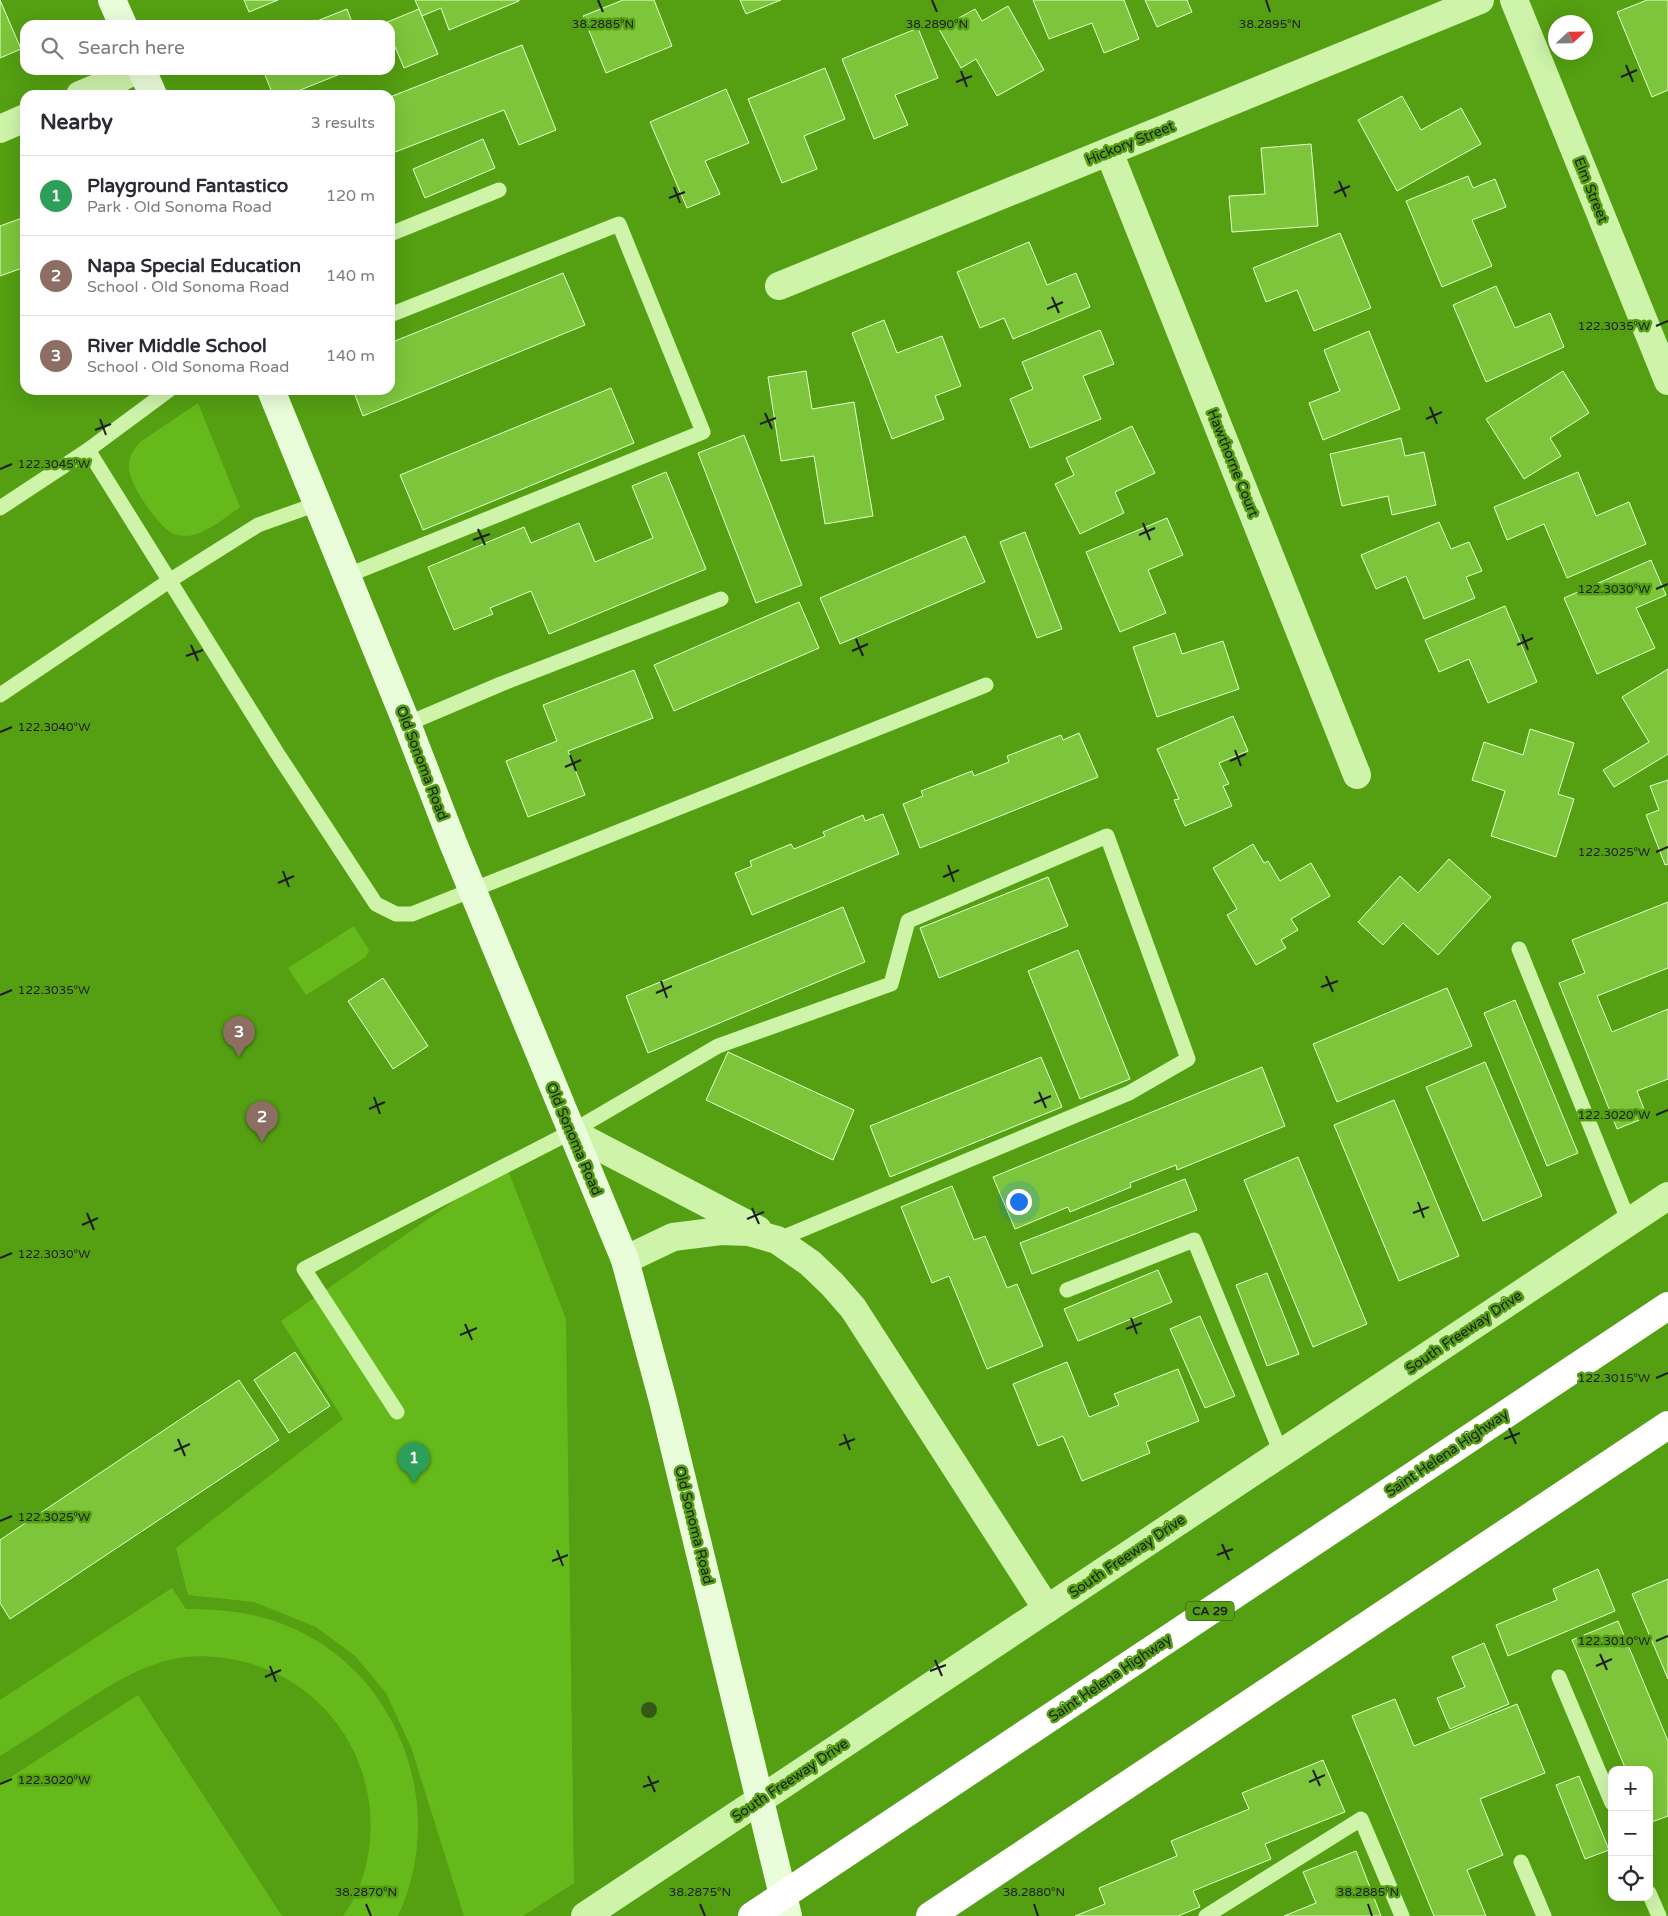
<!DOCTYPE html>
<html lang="en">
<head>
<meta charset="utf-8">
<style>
  :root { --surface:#fff; --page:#f7f7f7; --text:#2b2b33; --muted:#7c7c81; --line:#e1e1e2; --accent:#76498f }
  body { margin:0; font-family:"Varela Round",sans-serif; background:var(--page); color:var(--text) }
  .controls { position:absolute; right:15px; bottom:15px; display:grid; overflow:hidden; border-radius:10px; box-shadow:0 5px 20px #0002 }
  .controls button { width:45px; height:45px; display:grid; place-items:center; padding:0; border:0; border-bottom:1px solid var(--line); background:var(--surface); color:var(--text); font:25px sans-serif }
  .compass { position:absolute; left:1548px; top:15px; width:45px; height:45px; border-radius:50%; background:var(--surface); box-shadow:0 5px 20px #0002; rotate:68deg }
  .you { position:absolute; left:1018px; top:1201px; width:18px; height:18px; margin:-12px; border:4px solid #fff; border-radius:50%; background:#1a73e8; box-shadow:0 0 0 8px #1a73e833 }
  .badge { display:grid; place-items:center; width:32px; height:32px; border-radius:50%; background:var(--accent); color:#fff; font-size:16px; font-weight:700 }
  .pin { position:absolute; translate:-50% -41px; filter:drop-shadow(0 1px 2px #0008) }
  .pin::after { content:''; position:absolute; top:26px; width:18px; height:15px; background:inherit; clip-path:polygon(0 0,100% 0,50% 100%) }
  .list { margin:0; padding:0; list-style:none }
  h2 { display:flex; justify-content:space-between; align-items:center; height:65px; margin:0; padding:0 20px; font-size:21px }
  h2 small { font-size:16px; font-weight:400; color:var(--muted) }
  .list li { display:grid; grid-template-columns:32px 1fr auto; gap:15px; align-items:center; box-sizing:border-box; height:80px; padding:0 20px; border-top:1px solid var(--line) }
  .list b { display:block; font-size:19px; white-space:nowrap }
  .list p { margin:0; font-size:16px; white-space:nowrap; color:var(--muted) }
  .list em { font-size:16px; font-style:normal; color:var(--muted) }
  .icon { flex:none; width:28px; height:28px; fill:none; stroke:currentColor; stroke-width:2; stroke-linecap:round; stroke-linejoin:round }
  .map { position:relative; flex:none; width:1668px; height:1916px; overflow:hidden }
  .search { position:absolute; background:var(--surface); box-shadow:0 5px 20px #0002; left:20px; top:20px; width:375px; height:55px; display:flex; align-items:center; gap:12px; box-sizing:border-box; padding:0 18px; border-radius:15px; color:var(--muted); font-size:19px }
  .panel { position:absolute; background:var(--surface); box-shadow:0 5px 20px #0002; left:20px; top:90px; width:375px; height:305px; border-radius:15px }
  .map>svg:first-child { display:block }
  .green { fill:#66b91a }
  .building { fill:#7dc63b; stroke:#e7fed2 }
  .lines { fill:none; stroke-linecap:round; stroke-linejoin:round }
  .service { stroke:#cef4aa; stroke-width:15 }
  .minor { stroke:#cef4aa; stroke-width:28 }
  .tertiary { stroke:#cef4aa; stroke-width:28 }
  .secondary { stroke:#eafdda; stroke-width:28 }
  .motorway { stroke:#fff; stroke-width:28 }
  .tree { fill:#355817 }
  .ticks { fill:none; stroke:#1d1d1d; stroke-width:2 }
  .labels { text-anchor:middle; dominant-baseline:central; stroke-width:5; stroke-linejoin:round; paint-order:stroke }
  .shield { fill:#549f12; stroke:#2e441a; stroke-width:1 }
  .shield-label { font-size:12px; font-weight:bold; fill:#1d1d1d }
  .street-label { font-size:14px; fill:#1d1d1d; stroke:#549f12 }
  .ticks-label { font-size:12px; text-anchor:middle; fill:#1d1d1d; stroke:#549f12; stroke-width:5; stroke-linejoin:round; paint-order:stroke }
</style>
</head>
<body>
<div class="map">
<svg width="1668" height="1916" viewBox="0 0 1668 1916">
  <rect width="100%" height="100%" fill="#549f12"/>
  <path class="green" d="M198,403L240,507C224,518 206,535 186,536C178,536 170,533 165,528C153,517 130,485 129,469C128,458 133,450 140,442Z
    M354,926L369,950L366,957L306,995L288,968Z
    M506,1165L566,1319L574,1883L523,1916H464L411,1747L386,1693L355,1656L316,1627L254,1602L188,1595L176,1548L343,1419L281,1321Z
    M172,1588L186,1609C218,1609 250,1612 280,1623C397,1666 450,1805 398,1916H343C357,1897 366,1873 369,1849C380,1765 331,1687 249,1663C229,1658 206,1655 185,1657C142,1663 109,1686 73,1709C49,1725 24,1741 0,1756V1700Z
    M138,1695L282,1916H0V1784Z"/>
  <path class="building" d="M0,0L21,49L0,58Z
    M244,0H278L249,12Z
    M415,0H519V1L449,30L441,8L422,16Z
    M623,0H654L672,46L606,73L583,16Z
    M740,0H781L746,14Z
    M1033,0H1124L1139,39L1104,53L1092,23L1049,39Z
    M1145,0H1187L1192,12L1157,27Z
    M1647,0H1668V90L1652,97L1617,12Z
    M1008,6L1044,70L997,96L976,59L961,68L939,29L975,9L982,21Z
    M347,9L353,25H307Z
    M419,9L438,54L404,68L390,35V25L385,23Z
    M918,28L938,78L895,95L908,125L874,139L842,59Z
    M522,45L556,130L519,145L504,110L390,154V97Z
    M825,68L845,119L804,136L817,169L782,183L748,99Z
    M263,70H350L288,95H273Z
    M726,89L749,143L705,161L720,194L687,208L650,122Z
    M1402,96L1421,130L1461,108L1481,144L1397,191L1358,120Z
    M483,139L495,168L425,198L413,169Z
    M1311,144L1318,226L1232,232L1229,196L1265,194L1261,148Z
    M1468,176L1473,188L1495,179L1506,207L1472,220L1492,266L1442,287L1406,201Z
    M25,217V267L0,276V226Z
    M1340,233L1371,308L1314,331L1297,290L1266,302L1253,268Z
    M1029,242L1047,285L1076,273L1090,307L1013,339L1004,318L980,328L957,272Z
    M563,273L585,325L363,416L353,390H390V343Z
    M1496,286L1515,328L1550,313L1564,347L1486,382L1453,305Z
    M884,320L897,353L942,336L961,386L935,396L944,419L892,439L852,333Z
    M1100,330L1114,364L1083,376L1101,419L1030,448L1010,399L1033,389L1022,362Z
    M1369,331L1400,409L1323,440L1309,403L1340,391L1324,350Z
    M806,371L812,409L854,402L873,516L825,524L814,456L781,461L768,377Z
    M1563,371L1589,413L1550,438L1561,456L1524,479L1486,419Z
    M611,388L634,443L423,530L400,475Z
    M1132,426L1155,473L1115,492L1124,513L1080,534L1055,484L1074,475L1066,458Z
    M744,435L802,585L756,603L698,453Z
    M1401,438L1405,456L1424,452L1436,505L1392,515L1388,496L1342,506L1330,454Z
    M666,472L706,569L549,634L531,591L490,608L493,614L454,630L428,567L524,527L531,543L579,523L595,562L653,538L632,486Z
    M1578,472L1596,516L1629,502L1646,544L1567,578L1544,524L1507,540L1494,507Z
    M1167,518L1183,555L1148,570L1166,613L1120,632L1086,552Z
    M1439,522L1451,549L1469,542L1482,571L1466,577L1475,598L1424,619L1406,576L1376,589L1361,555Z
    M1025,532L1062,629L1037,638L1000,542Z
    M965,536L985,582L840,644L820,598Z
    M1651,560L1666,595L1636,608L1655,648L1597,674L1564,598Z
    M799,602L819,648L674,711L654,665Z
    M1505,606L1537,682L1488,703L1469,659L1439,672L1425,640Z
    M1175,633L1182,654L1223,641L1239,689L1157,717L1133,647Z
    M1668,669V754L1614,787L1603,770L1649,742L1622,697Z
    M634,670L653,718L568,751L585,795L528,817L506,761L557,741L543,705Z
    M1233,716L1248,751L1219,763L1229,784L1223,786L1232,806L1185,826L1174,800L1179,799L1157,749Z
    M1530,729L1574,743L1558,794L1574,799L1556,857L1491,836L1505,791L1472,780L1484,742L1523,755Z
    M1079,733L1098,777L920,848L903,804L923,796L921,791L972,771L974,776L1009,762L1007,756L1061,735L1063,740Z
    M1668,780V864L1665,865L1646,815L1659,810L1650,786Z
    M883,814L899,854L752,915L735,873L752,866L750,861L791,844L794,849L825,836L823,832L863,815L865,821Z
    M1253,844L1264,863L1268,861L1280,881L1311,863L1330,896L1291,919L1298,930L1281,940L1286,948L1256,965L1227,915L1237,909L1213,868Z
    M1449,859L1491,897L1438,955L1403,923L1383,945L1358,922L1400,876L1418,893Z
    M1048,877L1068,926L939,978L920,928Z
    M1668,902V968L1597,996L1612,1032L1668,1009V1079L1637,1091L1647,1117L1617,1129L1559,983L1585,973L1572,940Z
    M843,907L865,962L648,1053L626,996Z
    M1078,950L1130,1079L1080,1099L1028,971Z
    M383,978L428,1046L393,1069L348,1001Z
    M1447,988L1472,1046L1337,1102L1313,1044Z
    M1515,1000L1578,1153L1547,1166L1484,1013Z
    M728,1052L854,1110L833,1160L706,1100Z
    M1041,1057L1062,1107L890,1177L870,1126Z
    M1485,1062L1542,1196L1483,1221L1426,1087Z
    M1262,1067L1285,1126L1177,1170L1176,1165L1130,1183L1131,1187L1070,1212L1068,1207L1015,1229L993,1177Z
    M1394,1100L1459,1256L1399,1281L1334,1125Z
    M1298,1157L1367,1324L1313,1347L1244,1180Z
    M1185,1179L1197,1210L1032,1274L1020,1243Z
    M952,1186L974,1240L985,1236L1007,1288L1017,1284L1043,1346L987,1369L949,1276L932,1283L901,1207Z
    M1158,1270L1172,1302L1078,1341L1064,1309Z
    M1267,1273L1299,1354L1267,1366L1236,1285Z
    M1200,1316L1235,1396L1205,1408L1170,1329Z
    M295,1352L330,1406L289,1433L254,1380Z
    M1067,1362L1089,1417L1119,1405L1114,1394L1178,1369L1199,1421L1146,1442L1150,1453L1082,1481L1063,1436L1038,1446L1013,1384Z
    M239,1380L279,1440L10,1619L0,1603V1540Z
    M1598,1569L1615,1611L1508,1656L1496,1625L1557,1600L1553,1589Z
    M1668,1579V1679L1632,1594Z
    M1618,1621L1668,1741V1816L1649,1823V1770H1626L1572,1640Z
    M1484,1643L1509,1704L1450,1729L1437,1698L1465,1687L1452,1657Z
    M1395,1699L1414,1746L1517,1704L1545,1773L1480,1799L1503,1855L1467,1870L1486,1916H1434L1352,1716Z
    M1323,1760L1345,1812L1265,1844L1271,1859L1193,1891L1200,1907L1178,1916H1075L1105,1904L1099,1888L1177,1856L1171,1841L1249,1809L1242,1793Z
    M1579,1776L1609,1850L1585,1859L1556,1785Z
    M1356,1851L1381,1916H1284L1316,1903L1303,1872Z"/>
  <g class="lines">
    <path class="service" d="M390,234L499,190
      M88,450L277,753L376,904L396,914H412L986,685
      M0,508L88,450L169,390
      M346,576L703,432L619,224L390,315
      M0,695L169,581L258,525L317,504
      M407,724L501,684L721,599
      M1519,949L1629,1222
      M1067,1290L1194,1240L1281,1453
      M397,1412L304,1269L571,1132L718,1046L891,984L908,921L1107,836L1188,1059L1129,1093L777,1240
      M1559,1677L1612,1803
      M1521,1862L1544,1916
      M1649,1893L1659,1916
      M1206,1916L1361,1819L1402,1916"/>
    <path class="minor" d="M1514,0L1668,381
      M80,95L116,80L135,70
      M0,129L25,118
      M1109,152L1357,775
      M779,286L1480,0
      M571,1132L758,1230
      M625,1260L673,1237L721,1231L749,1232L777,1240L810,1263L832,1284L853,1308L1047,1609"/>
    <path class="tertiary" d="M585,1916L1668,1196"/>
    <path class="secondary" d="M112,0L123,25
      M142,70L153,95
      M271,390L407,724L453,843L625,1260L663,1401L788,1916"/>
    <path class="motorway" d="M752,1916L1668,1306
      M930,1916L1668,1425"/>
  </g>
  <circle class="tree" cx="649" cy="1710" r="8"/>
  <path class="ticks" d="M598,0L603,12M932,0L937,12M1266,0L1270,12M1626,65L1633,82M961,71L967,87M1621,77L1637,70M956,82L972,76M1339,181L1346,197M674,187L680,203M1334,193L1350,186M669,198L685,192M1052,297L1059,313M1047,309L1063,302M1656,326L1668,321M1430,407L1437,424M765,413L772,429M100,419L106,435M1426,419L1442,412M760,424L776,418M95,430L111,424M0,469L12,464M1143,523L1150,540M478,529L485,545M1139,535L1155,528M473,540L490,534M1656,589L1668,584M1522,634L1528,650M856,639L863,656M191,645L198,661M1517,645L1533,638M852,651L868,644M186,656L203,650M0,732L12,727M1235,750L1241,766M570,755L576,771M1230,761L1246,754M565,767L581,760M1656,852L1668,847M948,865L954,882M283,871L289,887M943,877L959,870M278,883L294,876M1326,976L1333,992M661,981L667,998M1321,987L1338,981M656,993L672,986M0,995L12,990M1039,1092L1046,1108M374,1097L380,1114M1034,1103L1051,1096M369,1109L385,1102M1656,1115L1668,1110M1418,1202L1424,1218M752,1208L759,1224M87,1213L94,1230M1413,1213L1429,1207M747,1219L764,1212M82,1225L98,1218M0,1258L12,1253M1131,1318L1137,1334M465,1324L472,1340M1126,1329L1142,1323M460,1335L477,1328M1656,1378L1668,1373M1509,1428L1516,1444M844,1434L850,1450M178,1439L185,1456M1504,1439L1520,1433M839,1445L855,1439M174,1451L190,1444M0,1521L12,1516M1222,1544L1229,1560M557,1550L563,1566M1217,1555L1233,1549M552,1561L568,1555M1656,1641L1668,1636M1600,1654L1607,1670M935,1660L942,1676M270,1666L276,1682M1596,1666L1612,1659M930,1671L946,1665M265,1677L281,1670M1313,1770L1320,1786M648,1776L655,1792M1309,1782L1325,1775M0,1784L12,1779M643,1787L659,1781M366,1904L371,1916M700,1904L705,1916M1034,1904L1038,1916M1368,1904L1372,1916"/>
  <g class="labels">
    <rect class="shield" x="1186" y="1601.5" width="48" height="19" rx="4"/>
    <g class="shield-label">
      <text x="1210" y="1611">CA 29</text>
    </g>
    <g class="street-label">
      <text transform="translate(1130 143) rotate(-22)">Hickory Street</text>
      <text transform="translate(1591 190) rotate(68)">Elm Street</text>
      <text transform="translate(1233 463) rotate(68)">Hawthorne Court</text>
      <text transform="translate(422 763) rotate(69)">Old Sonoma Road</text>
      <text transform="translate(574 1139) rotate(67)">Old Sonoma Road</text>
      <text transform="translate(1464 1332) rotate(-34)">South Freeway Drive</text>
      <text transform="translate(1447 1453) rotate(-34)">Saint Helena Highway</text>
      <text transform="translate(694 1525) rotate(76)">Old Sonoma Road</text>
      <text transform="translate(1127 1556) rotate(-34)">South Freeway Drive</text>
      <text transform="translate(1110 1678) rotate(-34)">Saint Helena Highway</text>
      <text transform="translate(790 1780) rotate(-34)">South Freeway Drive</text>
    </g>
  </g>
  <g class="ticks-label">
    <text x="603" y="28">38.2885°N</text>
    <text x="937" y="28">38.2890°N</text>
    <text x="1270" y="28">38.2895°N</text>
    <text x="1614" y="330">122.3035°W</text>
    <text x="54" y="468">122.3045°W</text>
    <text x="1614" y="593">122.3030°W</text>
    <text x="54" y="731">122.3040°W</text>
    <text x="1614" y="856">122.3025°W</text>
    <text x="54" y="994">122.3035°W</text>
    <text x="1614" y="1119">122.3020°W</text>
    <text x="54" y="1258">122.3030°W</text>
    <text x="1614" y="1382">122.3015°W</text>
    <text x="54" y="1521">122.3025°W</text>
    <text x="1614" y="1645">122.3010°W</text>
    <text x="54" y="1784">122.3020°W</text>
    <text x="366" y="1896">38.2870°N</text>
    <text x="700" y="1896">38.2875°N</text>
    <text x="1034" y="1896">38.2880°N</text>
    <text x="1368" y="1896">38.2885°N</text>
  </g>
</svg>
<div class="controls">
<button>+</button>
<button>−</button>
<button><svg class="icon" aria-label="locate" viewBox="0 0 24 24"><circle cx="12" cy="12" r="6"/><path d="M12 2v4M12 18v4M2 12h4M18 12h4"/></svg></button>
</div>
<svg class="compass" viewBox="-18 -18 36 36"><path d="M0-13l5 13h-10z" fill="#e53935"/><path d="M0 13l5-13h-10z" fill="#7c7c81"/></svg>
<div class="you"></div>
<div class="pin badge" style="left:414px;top:1483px;background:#2e9e5b">1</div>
<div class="pin badge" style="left:262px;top:1142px;background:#8d6e63">2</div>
<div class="pin badge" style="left:239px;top:1057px;background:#8d6e63">3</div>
<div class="search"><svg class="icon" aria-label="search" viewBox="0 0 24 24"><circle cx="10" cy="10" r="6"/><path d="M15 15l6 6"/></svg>Search here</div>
<section class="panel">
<h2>Nearby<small>3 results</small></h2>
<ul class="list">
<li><span class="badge" style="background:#2e9e5b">1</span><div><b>Playground Fantastico</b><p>Park · Old Sonoma Road</p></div><em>120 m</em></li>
<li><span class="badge" style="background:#8d6e63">2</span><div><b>Napa Special Education</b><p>School · Old Sonoma Road</p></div><em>140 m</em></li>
<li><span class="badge" style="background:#8d6e63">3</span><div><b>River Middle School</b><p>School · Old Sonoma Road</p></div><em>140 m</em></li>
</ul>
</section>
</div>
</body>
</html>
